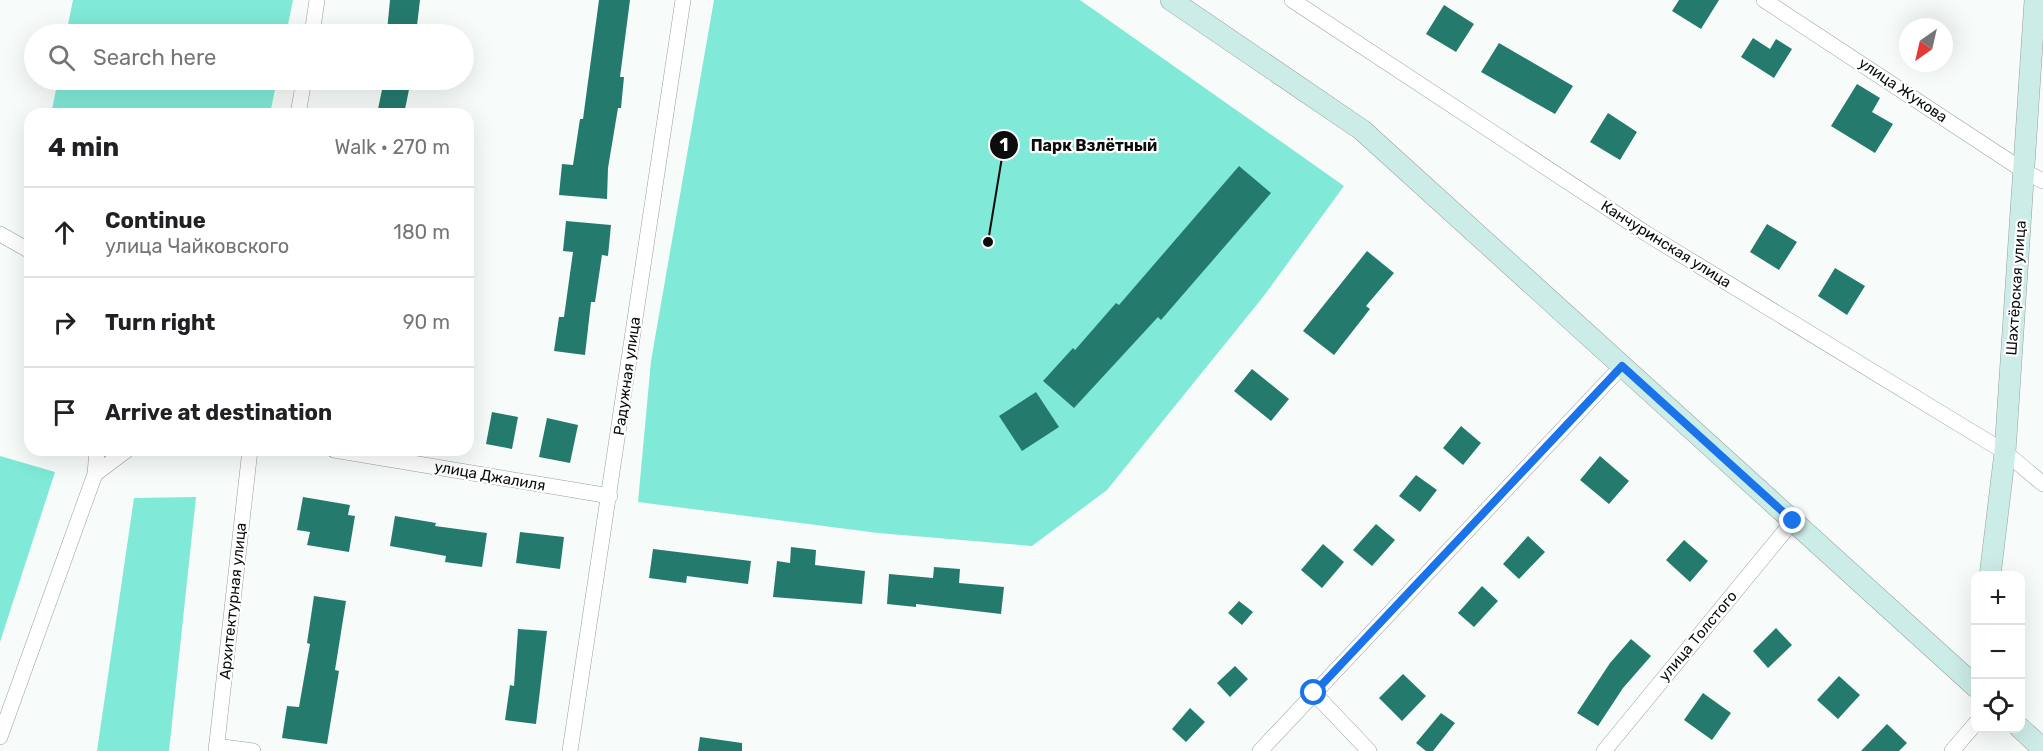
<!DOCTYPE html>
<html lang="en">
<head>
<meta charset="utf-8">
<style>
  :root { --surface:#fff; --page:#f6f6f6; --text:#202124; --muted:#757577; --line:#e0e0e0 }
  body { margin:0; font-family:Rubik,sans-serif; background:var(--page); color:var(--text) }
  .controls { position:absolute; right:18px; bottom:18px; display:grid; overflow:hidden; border-radius:12px; box-shadow:0 6px 24px #0002 }
  .controls button { width:54px; height:54px; display:grid; place-items:center; padding:0; border:0; border-bottom:2px solid var(--line); background:var(--surface); color:var(--text); font:30px sans-serif }
  .compass { position:absolute; left:1899px; top:18px; width:54px; height:54px; border-radius:50%; background:var(--surface); box-shadow:0 6px 24px #0002; rotate:214deg }
  .stop { position:absolute; width:18px; height:18px; margin:-14px; border:4px solid #1a73e8; border-radius:50%; background:#fff }
  .stop.end { background:#1a73e8; border-color:#fff; box-shadow:0 2px 6px #0008 }
  .list { margin:0; padding:0; list-style:none }
  h2 { display:flex; justify-content:space-between; align-items:center; height:78px; margin:0; padding:0 24px; font-size:26px }
  h2 small { font-size:20px; font-weight:400; color:var(--muted) }
  .list li { display:grid; grid-template-columns:39px 1fr auto; gap:18px; align-items:center; box-sizing:border-box; height:90px; padding:0 24px; border-top:2px solid var(--line) }
  .list b { display:block; font-size:22px; white-space:nowrap }
  .list p { margin:0; font-size:20px; white-space:nowrap; color:var(--muted) }
  .list em { font-size:20px; font-style:normal; color:var(--muted) }
  .icon { flex:none; width:33px; height:33px; fill:none; stroke:currentColor; stroke-width:2; stroke-linecap:round; stroke-linejoin:round }
  .map { position:relative; flex:none; width:2043px; height:751px; overflow:hidden }
  .search { position:absolute; background:var(--surface); box-shadow:0 6px 24px #0002; left:24px; top:24px; width:450px; height:66px; display:flex; align-items:center; gap:15px; box-sizing:border-box; padding:0 21px; border-radius:33px; color:var(--muted); font-size:22px }
  .panel { position:absolute; background:var(--surface); box-shadow:0 6px 24px #0002; left:24px; top:108px; width:450px; height:348px; border-radius:18px }
  .map>svg:first-child { display:block }
  .green { fill:#80e9d7 }
  .building { fill:#257a6e }
  .lines { fill:none; stroke-linecap:round; stroke-linejoin:round }
  .street-casing { stroke:#999e9d; stroke-width:16 }
  .secondary-casing { stroke:#999e9d; stroke-width:22 }
  .street { stroke:#fff; stroke-width:15 }
  .secondary { stroke:#ccece7; stroke-width:21 }
  .route { stroke:#1a73e8; stroke-width:8 }
  .labels { text-anchor:middle; dominant-baseline:central; stroke-width:4.5; stroke-linejoin:round; paint-order:stroke }
  .street-label { font-size:15px; fill:#0b0d0d; stroke:#fff }
  .leader { fill:none; stroke:#0b0d0d; stroke-width:2 }
  .callout-dot { fill:#0b0d0d; stroke:#fff; stroke-width:2 }
  .mark-label { font-size:18px; text-anchor:middle; font-weight:bold; fill:#fff }
  .callout-label { font-size:16px; text-anchor:middle; font-weight:bold; fill:#0b0d0d; stroke:#fff; stroke-width:4.5; stroke-linejoin:round; paint-order:stroke }
</style>
</head>
<body>
<div class="map">
<svg width="2043" height="751" viewBox="0 0 2043 751">
  <rect width="100%" height="100%" fill="#f7fcfb"/>
  <path class="green" d="M73,0H293L286,34H66Z
    M714,0H1080L1344,186L1263,297L1107,490L1032,546L878,533L638,502L651,361Z
    M58,80H277L270,114H51Z
    M0,456L55,472L0,642Z
    M196,497L169,751H97L134,498Z"/>
  <path class="building" d="M390,0H420L416,34L387,31Z
    M599,0H630L620,77H624L621,108H618L608,168L607,199L559,195L562,164L573,165L580,119H583Z
    M1679,0H1719L1701,29L1672,11Z
    M1444,5L1474,24L1456,52L1426,34Z
    M1753,38L1770,49L1776,39L1792,49L1774,78L1741,57Z
    M1499,43L1573,86L1555,114L1481,72Z
    M384,80H411L404,114H377Z
    M1857,84L1880,98L1872,112L1893,124L1875,153L1831,126Z
    M1608,113L1637,132L1620,160L1590,142Z
    M1239,166L1271,193L1161,320L1158,317L1074,408L1043,381L1073,348L1075,350L1116,303L1119,305Z
    M566,221L611,225L608,256L602,255L595,302H591L585,355L554,351L559,317H564L573,252L563,251Z
    M1767,224L1797,242L1779,270L1750,252Z
    M1367,251L1394,273L1366,306L1370,309L1334,355L1303,331Z
    M1835,268L1865,286L1847,315L1818,296Z
    M1252,369L1289,399L1271,421L1234,391Z
    M1036,392L1059,427L1022,451L999,416Z
    M492,412L518,417L512,449L486,444Z
    M547,418L578,425L570,463L539,457Z
    M1461,426L1481,443L1463,465L1443,448Z
    M1600,456L1629,481L1609,504L1580,480Z
    M1416,475L1437,490L1420,512L1399,496Z
    M303,497L350,505L348,515L355,516L349,552L307,545L310,532L297,530Z
    M395,516L436,523L435,526L487,533L482,567L445,562L446,556L390,546Z
    M1376,524L1395,540L1372,566L1353,550Z
    M520,532L564,537L560,569L516,563Z
    M1528,536L1545,552L1519,579L1503,564Z
    M1684,540L1708,561L1690,582L1666,560Z
    M1323,544L1344,562L1322,588L1301,570Z
    M791,547L816,550L815,565L865,571L862,604L773,597L777,561L790,563Z
    M653,549L751,561L748,584L687,576L686,583L649,578Z
    M934,567L960,569L959,583L1004,587L1001,614L916,604V607L887,604L889,574L933,578Z
    M1482,586L1498,601L1474,627L1458,613Z
    M314,596L346,601L335,670L339,671L327,744L282,738L287,706L299,707L310,644L307,643Z
    M1239,601L1253,612L1242,625L1228,613Z
    M1776,628L1792,645L1768,668L1753,651Z
    M518,629L547,631L536,724L505,720L510,685L514,686Z
    M1631,639L1651,656L1623,688L1598,726L1577,713L1610,663Z
    M1235,666L1248,679L1230,697L1217,683Z
    M1403,674L1426,696L1402,721L1379,698Z
    M1839,676L1860,695L1838,719L1817,700Z
    M1703,693L1731,713L1712,740L1684,720Z
    M1190,708L1205,722L1186,742L1172,729Z
    M1441,713L1455,723L1433,751H1426L1416,743Z
    M1887,724L1907,743L1899,751H1861Z
    M700,737L742,743V751H698Z"/>
  <g class="lines">
    <defs>
      <path id="street" d="M1292,0L1647,234L2005,452L2043,484
        M1764,0L2024,171L2043,181
        M312,34L317,0
        M298,114L304,80
        M0,234L30,251
        M334,450L610,496
        M95,474L97,450
        M1314,693L1369,751
        M0,737L95,474L127,450
        M216,746L253,751
        M216,751L250,450
        M570,751L683,0
        M1260,751L1622,366
        M1604,751L1793,521
        M1952,751L1976,723"/>
      <path id="secondary" d="M1171,0L1362,130L1976,687
        M1990,576L2005,452L2035,0
        M2020,728L2043,749"/>
    </defs>
    <use href="#street" class="street-casing"/>
    <use href="#secondary" class="secondary-casing"/>
    <use href="#street" class="street"/>
    <use href="#secondary" class="secondary"/>
  </g>
  <g class="lines">
    <path class="route" d="M1314,693L1622,366L1793,521"/>
  </g>
  <g class="labels">
    <g class="street-label">
      <text transform="translate(1903 90) rotate(34)">улица Жукова</text>
      <text transform="translate(1666 244) rotate(32)">Канчуринская улица</text>
      <text transform="translate(2016 288) rotate(-86)">Шахтёрская улица</text>
      <text transform="translate(627 376) rotate(-82)">Радужная улица</text>
      <text transform="translate(490 476) rotate(10)">улица Джалиля</text>
      <text transform="translate(233 601) rotate(-84)">Архитектурная улица</text>
      <text transform="translate(1698 636) rotate(-50)">улица Толстого</text>
    </g>
  </g>
  <path class="leader" d="M988 242L1004 145"/>
  <g class="callout-dot">
    <circle cx="988" cy="242" r="6"/>
    <circle cx="1004" cy="145" r="15"/>
  </g>
  <g class="mark-label">
    <text x="1004" y="151">1</text>
  </g>
  <g class="callout-label">
    <text x="1094" y="151">Парк Взлётный</text>
  </g>
</svg>
<div class="controls">
<button>+</button>
<button>−</button>
<button><svg class="icon" aria-label="locate" viewBox="0 0 24 24"><circle cx="12" cy="12" r="6"/><path d="M12 2v4M12 18v4M2 12h4M18 12h4"/></svg></button>
</div>
<svg class="compass" viewBox="-18 -18 36 36"><path d="M0-13l5 13h-10z" fill="#e53935"/><path d="M0 13l5-13h-10z" fill="#757577"/></svg>
<div class="stop" style="left:1314px;top:693px"></div>
<div class="stop end" style="left:1793px;top:521px"></div>
<div class="search"><svg class="icon" aria-label="search" viewBox="0 0 24 24"><circle cx="10" cy="10" r="6"/><path d="M15 15l6 6"/></svg>Search here</div>
<section class="panel">
<h2>4 min<small>Walk · 270 m</small></h2>
<ul class="list">
<li><svg class="icon" aria-label="ahead" viewBox="0 0 24 24"><path d="M12 20V5M6 11l6-6 6 6"/></svg><div><b>Continue</b><p>улица Чайковского</p></div><em>180 m</em></li>
<li><svg class="icon" aria-label="right" viewBox="0 0 24 24"><path d="M7 20v-9h11M14 6l5 5-5 5"/></svg><div><b>Turn right</b></div><em>90 m</em></li>
<li><svg class="icon" aria-label="arrive" viewBox="0 0 24 24"><path d="M6 21V4h12l-3 4 3 4H6"/></svg><div><b>Arrive at destination</b></div></li>
</ul>
</section>
</div>
</body>
</html>
